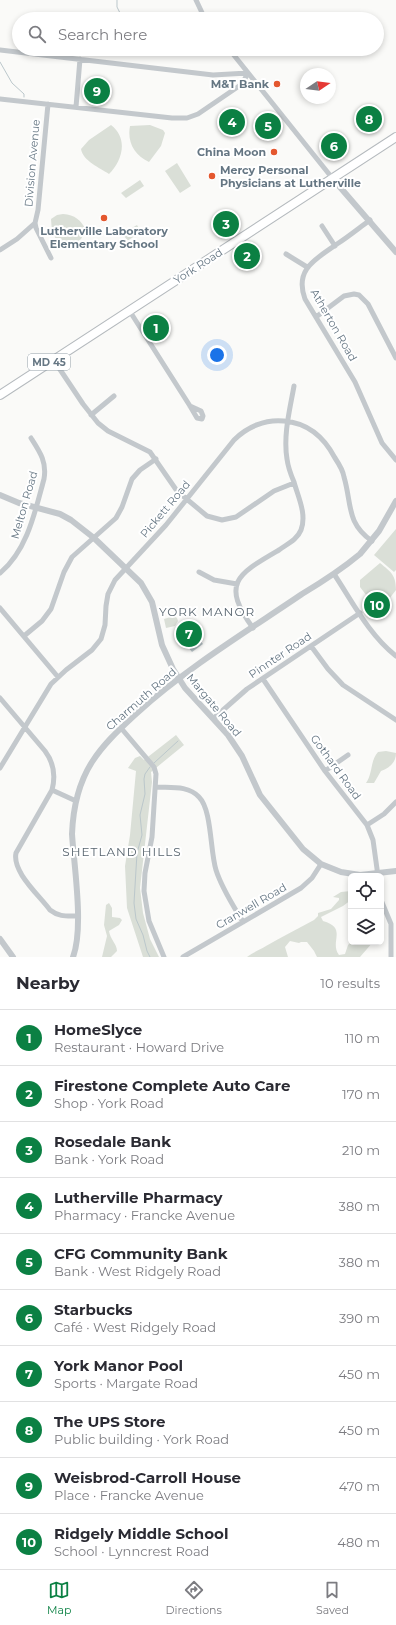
<!DOCTYPE html>
<html lang="en">
<head>
<meta charset="utf-8">
<style>
  :root { --surface:#fff; --page:#f7f7f7; --text:#2b2b33; --muted:#7c7c81; --line:#e1e1e2; --accent:#0b8043 }
  body { margin:0; font-family:Montserrat,sans-serif; background:var(--page); color:var(--text) }
  .controls { position:absolute; right:12px; bottom:12px; display:grid; overflow:hidden; border-radius:6px; box-shadow:0 2px 6px #0003 }
  .controls button { width:36px; height:36px; display:grid; place-items:center; padding:0; border:0; border-bottom:1px solid var(--line); background:var(--surface); color:var(--text); font:20px sans-serif }
  .compass { position:absolute; left:300px; top:68px; width:36px; height:36px; border-radius:50%; background:var(--surface); box-shadow:0 2px 6px #0003; rotate:77deg }
  .you { position:absolute; left:217px; top:355px; width:14px; height:14px; margin:-10px; border:3px solid #fff; border-radius:50%; background:#1a73e8; box-shadow:0 0 0 6px #1a73e833 }
  .badge { display:grid; place-items:center; width:26px; height:26px; border-radius:50%; background:var(--accent); color:#fff; font-size:13px; font-weight:700 }
  .pin { position:absolute; translate:-50% -50%; border:2px solid #fff; box-shadow:0 1px 4px #0006 }
  .list { margin:0; padding:0; list-style:none }
  h2 { display:flex; justify-content:space-between; align-items:center; height:52px; margin:0; padding:0 16px; font-size:17px }
  h2 small { font-size:13px; font-weight:400; color:var(--muted) }
  .list li { display:grid; grid-template-columns:26px 1fr auto; gap:12px; align-items:center; box-sizing:border-box; height:56px; padding:0 16px; border-top:1px solid var(--line) }
  .list b { display:block; font-size:15px; white-space:nowrap }
  .list p { margin:0; font-size:13px; white-space:nowrap; color:var(--muted) }
  .list em { font-size:13px; font-style:normal; color:var(--muted) }
  .icon { flex:none; width:22px; height:22px; fill:none; stroke:currentColor; stroke-width:2; stroke-linecap:round; stroke-linejoin:round }
  .map { position:relative; flex:none; width:396px; height:957px; overflow:hidden }
  .search { position:absolute; background:var(--surface); box-shadow:0 2px 6px #0003; left:12px; right:12px; top:12px; height:44px; display:flex; align-items:center; gap:10px; box-sizing:border-box; padding:0 14px; border-radius:22px; color:var(--muted); font-size:15px }
  .sheet { height:612px; background:var(--surface) }
  nav { display:flex; justify-content:space-around; align-items:center; box-sizing:border-box; height:56px; border-top:1px solid var(--line); background:var(--surface); font-size:11px; color:var(--muted) }
  nav a { display:grid; justify-items:center; gap:2px }
  nav .on { color:var(--accent) }
  .map>svg:first-child { display:block }
  .green { fill:#dadfd7 }
  .water { fill:#bbc7cb }
  .lines { fill:none; stroke-linecap:round; stroke-linejoin:round }
  .stream { stroke:#bbc7cb; stroke-width:1 }
  .primary-casing { stroke:#b5babe; stroke-width:10 }
  .minor { stroke:#c3c8cc; stroke-width:5 }
  .tertiary { stroke:#c3c8cc; stroke-width:6 }
  .primary { stroke:#fff; stroke-width:8 }
  .poi-dot { fill:#e4572e; stroke:#fff; stroke-width:1.5 }
  .labels { text-anchor:middle; dominant-baseline:central; stroke-width:4; stroke-linejoin:round; paint-order:stroke }
  .shield { fill:#fff; stroke:#939fa8; stroke-width:1 }
  .shield-label { font-size:10px; font-weight:bold; fill:#657683 }
  .poi-label { font-size:11px; font-weight:bold; fill:#657683; stroke:#fff; text-anchor:end }
  .street-label { font-size:11px; fill:#657683; stroke:#fff }
  .neighbourhood-label { font-size:12px; letter-spacing:1px; fill:#57646e; stroke:#fff }
</style>
</head>
<body>
<div class="map">
<svg width="396" height="957" viewBox="0 0 396 957">
  <rect width="100%" height="100%" fill="#fafaf8"/>
  <path class="green" d="M111,125C129,139 122,161 109,174C100,168 83,161 81,149L89,140Z
    M150,125L163,130L165,133L161,146L149,162C134,155 127,142 130,126Z
    M177,163L191,186L180,193L165,171Z
    M140,180L144,186L126,198L121,193Z
    M63,214C75,215 81,220 86,230L81,239L66,249L61,248L52,232L51,219L57,215Z
    M137,225L141,232L127,241L123,233Z
    M396,529V570L394,572L374,555Z
    M380,563C391,572 396,575 396,590L379,612L360,587V580Z
    M174,616L177,618L178,621L175,626L166,628L164,619Z
    M176,735L184,745L151,772L152,782L140,888L143,913L150,939L159,957H143L127,908L125,866L130,835L136,771L128,768L135,758L140,756L144,760Z
    M386,751L396,753C396,763 389,768 381,771L374,783H366C373,773 370,761 378,752Z
    M351,891V900L343,906L321,917L323,921C348,928 329,942 339,955L345,954L348,945L351,942H373L360,957H317L314,951L307,942H301L299,943L290,941L285,947L288,957H247C253,952 260,950 266,946C281,937 298,929 314,920L318,916V913L331,909L339,900V898L333,897L341,892Z
    M109,903L112,908V917L120,918L122,920L119,925L109,931C110,939 117,944 117,951L111,957H102L107,936L104,925L106,905Z"/>
  <path class="water" d="M194,632L203,644L192,652L188,647L193,643L189,636Z"/>
  <g class="lines">
    <path class="stream" d="M117,0V7L120,13L129,17L151,19
      M0,62L12,83L24,94V97
      M154,763L178,741
      M150,957L147,951L143,935L136,919L134,903L137,853L142,835L140,815L145,794L144,779L145,774L150,767"/>
    <defs>
      <path id="primary" d="M0,395L396,137"/>
    </defs>
    <use href="#primary" class="primary-casing"/>
    <path class="minor" d="M196,0L205,19
      M229,49L333,179
      M0,50L213,75L248,73
      M0,99L172,118H187L198,114L242,84L248,73
      M48,104L38,210L35,223L36,228L51,258
      M76,107L80,59
      M370,220C359,228 348,237 337,244C316,259 294,269 305,299L355,382L382,443L396,460
      M322,226L335,246
      M0,250L17,239L35,223
      M286,254L307,267
      M129,310L190,406L197,418L202,419L203,416L201,411L190,406
      M316,317L344,296L354,294L359,295L368,304L396,358
      M53,359L83,404L98,423L108,431L150,452L177,491L207,516L222,520L236,517L274,491L294,483
      M91,415L114,396
      M199,572L214,580L237,584
      M0,573C27,551 35,512 44,479C47,462 40,452 31,438
      M334,574C352,601 369,635 396,656
      M0,608L58,677
      M253,628C220,583 238,574 279,550C287,544 297,540 301,530C307,514 298,497 294,482C291,475 288,467 287,459C283,435 290,409 294,386
      M24,636L42,621L51,609L64,572L72,557L116,518L122,507L132,479L140,470L156,459
      M311,646L328,669L343,685L396,720
      M263,679L325,771L367,825L373,840L378,876
      M0,698L45,751C54,763 56,775 52,790L16,853C12,872 39,895 50,910C59,917 66,916 77,916
      M214,718L247,689L360,613
      M121,728L154,767L156,774L152,837L145,873L144,891L149,921L164,957
      M0,768L51,684L66,670L92,650L101,639L105,625L106,606L108,594L115,580L166,525L234,440C247,427 265,419 284,421C308,423 324,437 335,458C339,464 343,470 344,477C352,504 346,523 372,541
      M325,771L348,755
      M156,787C170,788 188,785 199,797C212,810 210,851 216,870C222,889 233,905 243,922
      M52,790L76,801
      M367,825L384,814L396,802
      M381,900L391,924V957
      M183,957L301,888L312,878L321,864"/>
    <path class="tertiary" d="M333,179L396,252
      M0,495L19,503L60,514L71,520L94,538L141,583L152,602L162,645L173,669L185,688L228,735L242,756L260,795L303,849L321,864L341,872L360,875L396,871
      M0,939L13,957
      M73,957C84,928 74,866 72,834C73,809 78,784 92,762C104,743 121,728 137,713C188,667 246,632 302,594C322,582 342,569 360,554L379,531L396,501"/>
    <use href="#primary" class="primary"/>
  </g>
  <g class="poi-dot">
    <circle cx="277" cy="84" r="4"/>
    <circle cx="274" cy="152" r="4"/>
    <circle cx="212" cy="176" r="4"/>
    <circle cx="104" cy="218" r="4"/>
  </g>
  <g class="labels">
    <rect class="shield" x="28" y="354" width="42" height="16" rx="3"/>
    <g class="shield-label">
      <text x="49" y="362">MD 45</text>
    </g>
    <g class="poi-label">
      <text x="269" y="84">M&amp;T Bank</text>
      <text x="266" y="152">China Moon</text>
      <text x="220" y="170" text-anchor="start">Mercy Personal<tspan x="220" dy="13">Physicians at Lutherville</tspan></text>
      <text x="104" y="231" text-anchor="middle">Lutherville Laboratory<tspan x="104" dy="13">Elementary School</tspan></text>
    </g>
    <g class="street-label">
      <text transform="translate(32 163) rotate(-85)">Division Avenue</text>
      <text transform="translate(198 266) rotate(-33)">York Road</text>
      <text transform="translate(334 325) rotate(60)">Atherton Road</text>
      <text transform="translate(24 505) rotate(-74)">Melton Road</text>
      <text transform="translate(165 509) rotate(-50)">Pickett Road</text>
      <text transform="translate(280 655) rotate(-34)">Pinnter Road</text>
      <text transform="translate(141 699) rotate(-41)">Charmuth Road</text>
      <text transform="translate(214 705) rotate(50)">Margate Road</text>
      <text transform="translate(336 767) rotate(54)">Gothard Road</text>
      <text transform="translate(251 906) rotate(-30)">Cranwell Road</text>
    </g>
    <g class="neighbourhood-label">
      <text x="207" y="611">YORK MANOR</text>
      <text x="122" y="851">SHETLAND HILLS</text>
    </g>
  </g>
</svg>
<div class="controls">
<button><svg class="icon" aria-label="locate" viewBox="0 0 24 24"><circle cx="12" cy="12" r="6"/><path d="M12 2v4M12 18v4M2 12h4M18 12h4"/></svg></button>
<button><svg class="icon" aria-label="layers" viewBox="0 0 24 24"><path d="M12 4l9 5-9 5-9-5zM3 14l9 5 9-5"/></svg></button>
</div>
<svg class="compass" viewBox="-18 -18 36 36"><path d="M0-13l5 13h-10z" fill="#e53935"/><path d="M0 13l5-13h-10z" fill="#7c7c81"/></svg>
<div class="you"></div>
<div class="pin badge" style="left:156px;top:328px">1</div>
<div class="pin badge" style="left:247px;top:256px">2</div>
<div class="pin badge" style="left:226px;top:224px">3</div>
<div class="pin badge" style="left:232px;top:122px">4</div>
<div class="pin badge" style="left:268px;top:126px">5</div>
<div class="pin badge" style="left:334px;top:146px">6</div>
<div class="pin badge" style="left:189px;top:634px">7</div>
<div class="pin badge" style="left:369px;top:119px">8</div>
<div class="pin badge" style="left:97px;top:91px">9</div>
<div class="pin badge" style="left:377px;top:605px">10</div>
<div class="search"><svg class="icon" aria-label="search" viewBox="0 0 24 24"><circle cx="10" cy="10" r="6"/><path d="M15 15l6 6"/></svg>Search here</div>
</div>
<section class="sheet">
<h2>Nearby<small>10 results</small></h2>
<ul class="list">
<li><span class="badge">1</span><div><b>HomeSlyce</b><p>Restaurant · Howard Drive</p></div><em>110 m</em></li>
<li><span class="badge">2</span><div><b>Firestone Complete Auto Care</b><p>Shop · York Road</p></div><em>170 m</em></li>
<li><span class="badge">3</span><div><b>Rosedale Bank</b><p>Bank · York Road</p></div><em>210 m</em></li>
<li><span class="badge">4</span><div><b>Lutherville Pharmacy</b><p>Pharmacy · Francke Avenue</p></div><em>380 m</em></li>
<li><span class="badge">5</span><div><b>CFG Community Bank</b><p>Bank · West Ridgely Road</p></div><em>380 m</em></li>
<li><span class="badge">6</span><div><b>Starbucks</b><p>Café · West Ridgely Road</p></div><em>390 m</em></li>
<li><span class="badge">7</span><div><b>York Manor Pool</b><p>Sports · Margate Road</p></div><em>450 m</em></li>
<li><span class="badge">8</span><div><b>The UPS Store</b><p>Public building · York Road</p></div><em>450 m</em></li>
<li><span class="badge">9</span><div><b>Weisbrod-Carroll House</b><p>Place · Francke Avenue</p></div><em>470 m</em></li>
<li><span class="badge">10</span><div><b>Ridgely Middle School</b><p>School · Lynncrest Road</p></div><em>480 m</em></li>
</ul>
</section>
<nav>
<a class="on"><svg class="icon" aria-label="map" viewBox="0 0 24 24"><path d="M3 6l6-2 6 2 6-2v14l-6 2-6-2-6 2zM9 4v14M15 6v14"/></svg>Map</a>
<a><svg class="icon" aria-label="directions" viewBox="0 0 24 24"><path d="M12 3l9 9-9 9-9-9zM9 14v-3h6M13 9l2 2-2 2"/></svg>Directions</a>
<a><svg class="icon" aria-label="saved" viewBox="0 0 24 24"><path d="M7 4h10v16l-5-4-5 4z"/></svg>Saved</a>
</nav>
</body>
</html>
